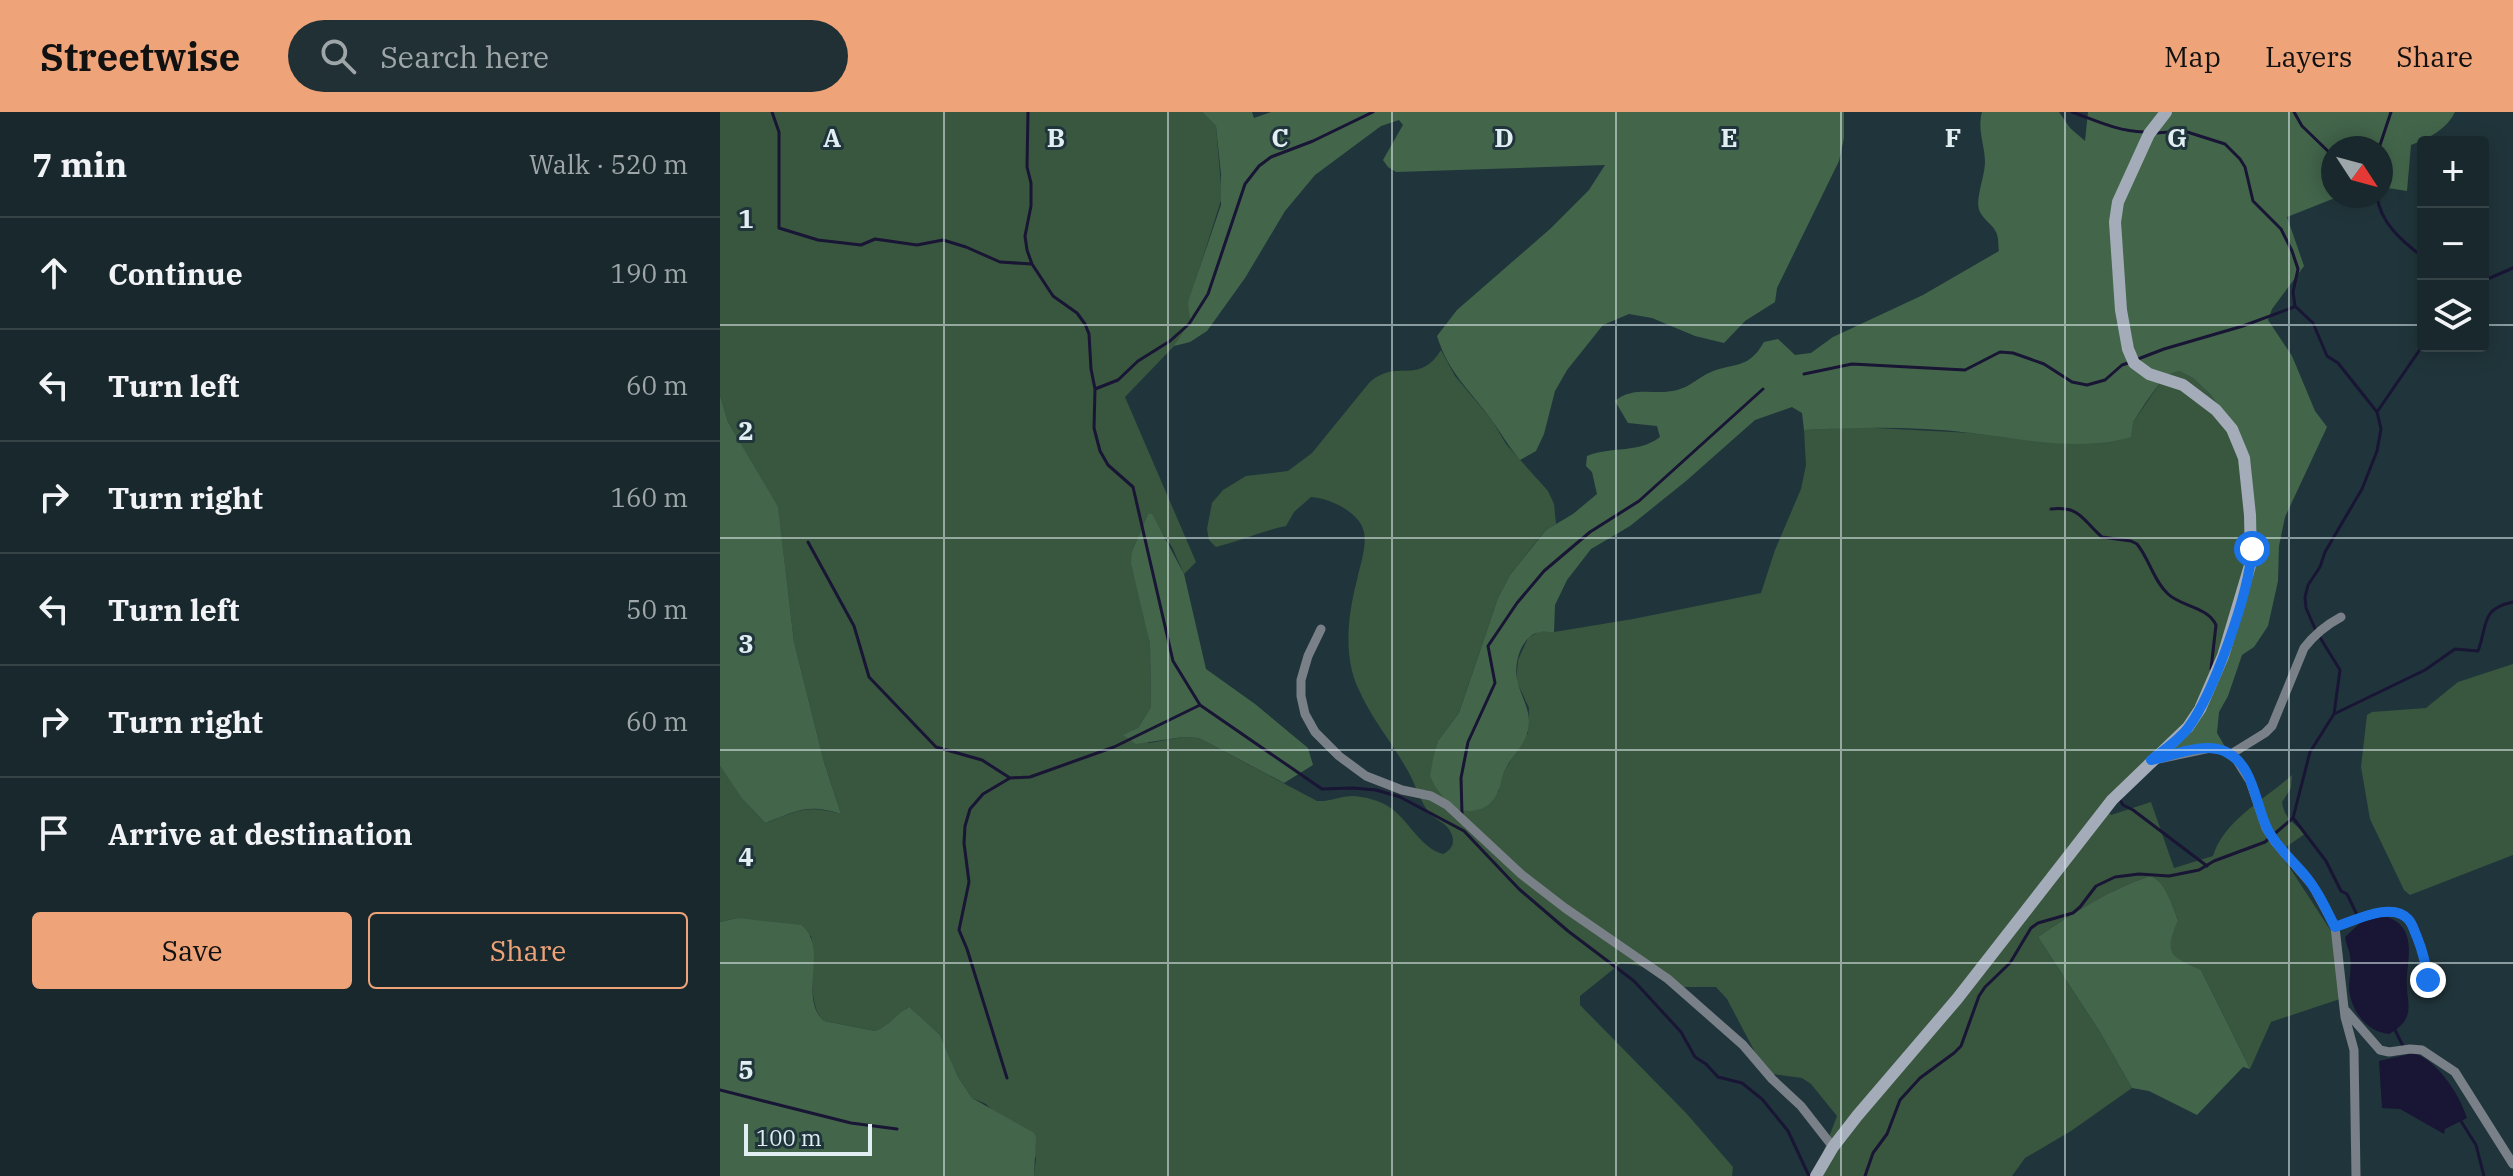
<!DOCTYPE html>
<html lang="en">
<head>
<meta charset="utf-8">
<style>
  :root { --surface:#18282c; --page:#213034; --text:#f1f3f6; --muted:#9fa6a9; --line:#364448; --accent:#efa378 }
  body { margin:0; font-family:"IBM Plex Serif",serif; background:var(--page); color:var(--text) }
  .controls { position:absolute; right:24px; top:24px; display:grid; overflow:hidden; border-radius:8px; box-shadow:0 4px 20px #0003 }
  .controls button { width:72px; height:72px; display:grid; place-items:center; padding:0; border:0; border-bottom:2px solid var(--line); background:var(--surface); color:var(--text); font:40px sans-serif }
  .compass { position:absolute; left:1601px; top:24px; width:72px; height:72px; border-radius:50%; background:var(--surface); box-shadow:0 4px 20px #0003; rotate:126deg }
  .scale { position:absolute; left:24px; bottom:20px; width:128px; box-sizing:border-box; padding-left:8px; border:4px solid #e2eff2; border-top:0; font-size:22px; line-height:28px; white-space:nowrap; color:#e2eff2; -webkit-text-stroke:6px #20353b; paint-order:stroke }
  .stop { position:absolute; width:24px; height:24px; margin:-18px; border:6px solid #1a73e8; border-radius:50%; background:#fff }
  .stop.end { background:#1a73e8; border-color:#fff; box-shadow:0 2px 8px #0008 }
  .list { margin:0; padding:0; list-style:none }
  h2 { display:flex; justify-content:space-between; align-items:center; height:104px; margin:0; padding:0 32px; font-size:34px }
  h2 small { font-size:26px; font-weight:400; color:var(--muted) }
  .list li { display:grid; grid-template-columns:52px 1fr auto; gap:24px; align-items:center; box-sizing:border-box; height:112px; padding:0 32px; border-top:2px solid var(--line) }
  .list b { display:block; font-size:30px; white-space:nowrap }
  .list em { font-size:26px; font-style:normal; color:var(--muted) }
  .actions { display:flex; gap:16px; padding:24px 32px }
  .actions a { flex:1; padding:18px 0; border:2px solid var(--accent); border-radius:8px; text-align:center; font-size:28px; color:var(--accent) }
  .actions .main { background:var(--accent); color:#111 }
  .icon { flex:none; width:44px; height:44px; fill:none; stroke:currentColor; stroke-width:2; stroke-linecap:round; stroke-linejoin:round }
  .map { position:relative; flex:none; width:1793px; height:1064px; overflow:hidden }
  header { display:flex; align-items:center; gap:48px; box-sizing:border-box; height:112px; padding:0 40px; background:var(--accent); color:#111 }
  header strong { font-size:38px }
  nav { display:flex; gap:44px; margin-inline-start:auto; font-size:28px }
  .search { width:560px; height:72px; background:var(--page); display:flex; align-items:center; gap:20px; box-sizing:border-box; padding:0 28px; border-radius:44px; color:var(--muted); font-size:30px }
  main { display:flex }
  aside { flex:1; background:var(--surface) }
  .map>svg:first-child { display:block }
  .green { fill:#39563f }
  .forest { fill:#43664b }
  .water { fill:#191535 }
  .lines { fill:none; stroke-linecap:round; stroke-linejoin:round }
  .stream { stroke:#191535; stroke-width:3 }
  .minor { stroke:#7a8087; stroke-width:9 }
  .secondary { stroke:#a3acb8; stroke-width:12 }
  .route { stroke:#1a73e8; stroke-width:10 }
  .grid { fill:none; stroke:#e2eff2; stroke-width:2; stroke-opacity:0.55 }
  .grid-label { font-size:26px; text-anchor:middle; font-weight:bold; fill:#e2eff2; stroke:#20353b; stroke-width:6; stroke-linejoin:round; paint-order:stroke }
</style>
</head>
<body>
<header>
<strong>Streetwise</strong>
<div class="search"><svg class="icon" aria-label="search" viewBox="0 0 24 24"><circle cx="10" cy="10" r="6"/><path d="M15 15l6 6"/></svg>Search here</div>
<nav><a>Map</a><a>Layers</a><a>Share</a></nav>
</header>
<main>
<aside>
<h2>7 min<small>Walk · 520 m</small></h2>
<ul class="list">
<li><svg class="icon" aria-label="ahead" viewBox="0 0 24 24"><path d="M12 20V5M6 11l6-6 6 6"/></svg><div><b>Continue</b></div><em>190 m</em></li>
<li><svg class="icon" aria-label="left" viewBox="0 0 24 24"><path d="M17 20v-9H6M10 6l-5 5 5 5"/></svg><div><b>Turn left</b></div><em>60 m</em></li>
<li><svg class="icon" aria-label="right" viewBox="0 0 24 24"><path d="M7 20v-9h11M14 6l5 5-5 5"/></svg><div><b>Turn right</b></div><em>160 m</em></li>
<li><svg class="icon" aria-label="left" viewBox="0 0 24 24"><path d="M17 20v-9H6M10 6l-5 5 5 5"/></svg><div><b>Turn left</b></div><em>50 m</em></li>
<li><svg class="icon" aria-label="right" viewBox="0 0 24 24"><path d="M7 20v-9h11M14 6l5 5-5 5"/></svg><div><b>Turn right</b></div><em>60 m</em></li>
<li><svg class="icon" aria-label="arrive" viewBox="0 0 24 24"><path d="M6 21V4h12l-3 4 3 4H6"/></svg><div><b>Arrive at destination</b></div></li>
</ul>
<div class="actions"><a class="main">Save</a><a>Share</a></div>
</aside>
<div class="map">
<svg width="1793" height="1064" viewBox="0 0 1793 1064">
  <rect width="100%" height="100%" fill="#20353b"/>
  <path class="green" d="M0,0H482L496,14L502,85L469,190L470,209L456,232L405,285L476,450L464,462L452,435L428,402L412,439L430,532L431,595L418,616L409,621L429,631L463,625L479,626L597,689C613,690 626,681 641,685C649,686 659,689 666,693C688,705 698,735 723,742C731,738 735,732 732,723C727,709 714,709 707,698C698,684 694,668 685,654C670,628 650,604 638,576C623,543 628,502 637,468C640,453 647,435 644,420C640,400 609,386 591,385L574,400L566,414C542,419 520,429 496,435L489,428L487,417L492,391L503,378L526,364L568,359L592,341L649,271C677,245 698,275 721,238L735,264L772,308L786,332L828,379L834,392L836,412L826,418L816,430L790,463L778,486L739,601L718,629L711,664L778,680L780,667L786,656L808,621L809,596L797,570V560L798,548L808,526L818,520H834L913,507L1041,481L1055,438L1081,377L1086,353L1084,318L1137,315L1251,321L1319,329L1413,310L1445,264L1459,259L1473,266L1491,283L1525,336L1529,467L1481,598L1383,691L1391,703L1431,690L1454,756L1493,744C1504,708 1546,687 1572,663L1571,676L1562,690C1564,706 1574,712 1586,721L1566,735L1562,744L1611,819L1620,887L1551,910L1530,957L1481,858C1448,844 1443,844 1458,807L1430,764C1389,778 1354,800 1318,825L1380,920L1412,976L1351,1019L1305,1046L1292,1064H1094L1117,1004L1091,972L1082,966L1046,961L1007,887L996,875H951C939,860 921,852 901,851L860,884V893L966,1001L1013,1055L1012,1064H314L316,1046L266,992L252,986L238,965L220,923L188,895L163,917L155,919L104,909C85,892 96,847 91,824L18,806L0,810V654L31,696L45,711C77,699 86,692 121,702L104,650L74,530L58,397L8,310L0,283Z
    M1793,552V743L1690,783L1684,778L1650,707L1641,655L1647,603L1652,600L1706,596L1738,570Z"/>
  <path class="forest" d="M482,0H532L534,6L551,0H1124V26L1119,49L1057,176L1055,190L1025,209L1004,231L975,224L932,206L909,202L883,213L847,258L835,279L824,322L816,339L800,348C789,335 781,321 771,307C749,277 729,262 717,224L737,198L830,117L869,78L885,53L676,60L668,55L663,48L683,13L679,8L661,14L595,63L565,99L525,166L487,219L470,230L454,234L470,209L468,190L501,93V62L496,14Z
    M1262,0H1339L1350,16L1365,29L1368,0H1735C1727,17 1708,27 1691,33L1687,79L1661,75V36H1613V84H1620L1567,105L1584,154L1552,197L1548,208L1572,244L1595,299L1607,315L1565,405L1559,434L1558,469L1548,514L1534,535L1522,543L1508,584L1499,600L1497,621L1504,633H1484L1435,646L1481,598L1529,467L1534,388L1503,301L1491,283L1473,266L1459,259L1445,264L1426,290L1413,310L1411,325C1359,340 1304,327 1251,321C1196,314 1139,315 1084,318L1082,301L1072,295L1035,308L966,369L910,414L871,437L847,468L835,493L834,520C828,520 821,519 816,521C799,528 793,555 798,571C802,588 812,599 808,618C806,631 792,644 786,656C781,664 782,671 778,679C770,700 750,702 731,696L715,674L710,664L713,647L718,629L739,601L778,486L790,463L826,418L853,402L877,382L872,360L866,354L867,344C891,334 918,342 940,325L937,314L908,311L895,289C914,273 936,284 957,278C970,275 979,265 991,260C1015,250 1028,258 1044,230L1058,227L1075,243L1091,241L1113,225L1203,183L1279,139C1278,134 1279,125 1276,120C1273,113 1264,108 1260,100C1254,89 1265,65 1265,50C1265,33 1257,18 1262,0Z
    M0,283L8,310L58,395L74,530L104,650L121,702C87,691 77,699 45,711L22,686L0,654Z
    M428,402H432L464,462L486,557L535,592L588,636L593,653L564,671L479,626L463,625L416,632L403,623L418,616L431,595L430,532L411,451L412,439Z
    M1430,764C1446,770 1451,793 1458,808C1444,842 1449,844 1481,858L1530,957L1523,955L1477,1003L1429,979L1412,976L1380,920L1318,825C1354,800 1389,778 1430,764Z
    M18,806L81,813C110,835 77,885 104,909L155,919C169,915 176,902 189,895L220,923L238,965L252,986L314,1021L316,1025L314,1064H0V810Z"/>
  <path class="water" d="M1660,803C1694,810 1690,836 1687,862C1684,889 1700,905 1669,922C1646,920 1631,898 1629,877C1629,866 1632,855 1630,844C1629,838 1626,831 1625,825L1640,811Z
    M1694,941C1719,950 1739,982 1747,1006L1725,1017L1724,1022L1680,997L1662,996L1659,949Z"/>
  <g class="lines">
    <path class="stream" d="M52,0L59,20V116L98,128L141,133L155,127L197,133L223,128L246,135L280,150L312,152
      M308,0L307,55L311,71V94L305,124L307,138L312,152L333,184L357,201L365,212L369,222L371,257L375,277L374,316L380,339L388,353L413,375L453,549L480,593L602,677L633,676L656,678L680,685L744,719L799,777L848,819L914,869L961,920L975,945L986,952L998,965L1022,971L1042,987L1068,1019L1089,1064
      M1352,0C1377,9 1397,19 1424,20
      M1574,0L1582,14L1613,44
      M1659,36L1671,0
      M1657,84C1660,111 1683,130 1703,145
      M1763,169L1793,156
      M1418,247L1444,237L1523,214L1574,195
      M1084,262L1132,252L1245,258L1280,240L1293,241L1324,252L1352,270L1367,273L1385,268L1402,253L1411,250
      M375,277L398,268L418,249L450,229L469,212L488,182L525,72L539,54L551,45L593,29L653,0
      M1657,300L1703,233
      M1331,397C1361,394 1362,408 1382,425L1411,429L1417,432C1430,448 1433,468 1448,482C1462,495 1488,495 1496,513L1491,557
      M88,430L134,514L149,565L216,635L262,648L290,666
      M1614,602L1705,558L1735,537L1758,539C1768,513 1760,497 1793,490
      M1398,685L1403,693L1413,698L1487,754
      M742,702L741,666L748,630L775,571L768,534L797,491L824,459L870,420L919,389L1043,277
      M1574,707L1606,749L1621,779L1627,782L1637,803
      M1674,916L1683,934
      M287,966L247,837L239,818L249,770L244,731L245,714L250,697L263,682L290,666L310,665L394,635L480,593
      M0,978L131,1011L177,1017
      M1739,1006L1756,1033L1764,1064
      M1145,1064L1153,1041L1167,1022L1180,988L1200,966L1234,941L1241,934L1259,884L1265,875L1290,851L1311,816L1318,811L1353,801L1360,795L1376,774L1395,765L1419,762L1449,764L1479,758L1494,749L1545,730L1573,706L1590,640L1614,602L1620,558L1596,519L1586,496L1585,485L1588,473L1600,455L1605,440L1642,377L1657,339L1661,317L1657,300L1618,251L1607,244L1593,211L1575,194L1573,180L1578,157L1572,139L1561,117L1533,89L1525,55L1520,47L1505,32L1464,19L1436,21"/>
    <path class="minor" d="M601,517L588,544L581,568V584L585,602L595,620L619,644L646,664L682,678L711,684L727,693L801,762L845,796L948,867L1023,933L1052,967L1081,994L1113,1035
      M1511,642L1545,621L1552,614L1584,536C1594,523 1606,513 1621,505
      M1434,648L1490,636L1503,638L1516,647L1530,669L1546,716L1555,730L1593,774L1615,815L1625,905L1634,938L1636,1064
      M1615,815C1634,809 1672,789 1688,807C1693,812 1694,819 1697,825C1703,840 1706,852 1708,868
      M1626,899L1660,938L1669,940L1690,937L1702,938L1735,960L1793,1052"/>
    <path class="secondary" d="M1096,1064L1113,1035L1137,1004L1237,887L1392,688L1468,615L1480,597L1503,544L1531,450L1530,403L1524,346L1512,317L1496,298L1463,273L1429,262L1414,251L1408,237L1401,198L1395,110L1398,90L1429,22L1446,0"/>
  </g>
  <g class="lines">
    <path class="route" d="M1532,437C1529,481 1494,581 1468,616C1458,629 1444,638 1431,648C1452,644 1483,630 1504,639C1534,651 1535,693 1548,718C1557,735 1571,747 1583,761C1597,777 1606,797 1615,815C1634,809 1672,789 1688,807C1693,812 1694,819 1697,825C1703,840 1706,852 1708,868"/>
  </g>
  <path class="grid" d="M224,0V1064M448,0V1064M672,0V1064M896,0V1064M1121,0V1064M1345,0V1064M1569,0V1064M0,213H1703M1763,213H1793M0,426H1793M0,638H1793M0,851H1793"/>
  <g class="grid-label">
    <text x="112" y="35">A</text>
    <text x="336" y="35">B</text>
    <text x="560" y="35">C</text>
    <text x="784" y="35">D</text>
    <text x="1009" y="35">E</text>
    <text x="1233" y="35">F</text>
    <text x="1457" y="35">G</text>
    <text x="26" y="116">1</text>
    <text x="26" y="328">2</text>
    <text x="26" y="541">3</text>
    <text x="26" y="754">4</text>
    <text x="26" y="967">5</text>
  </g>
</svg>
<div class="controls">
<button>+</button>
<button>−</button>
<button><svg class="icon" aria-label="layers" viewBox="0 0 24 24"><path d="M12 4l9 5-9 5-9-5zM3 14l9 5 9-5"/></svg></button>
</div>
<svg class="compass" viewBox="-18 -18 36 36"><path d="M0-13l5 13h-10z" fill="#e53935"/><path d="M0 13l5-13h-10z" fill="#9fa6a9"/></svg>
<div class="scale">100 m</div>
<div class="stop" style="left:1532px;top:437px"></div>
<div class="stop end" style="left:1708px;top:868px"></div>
</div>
</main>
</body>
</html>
